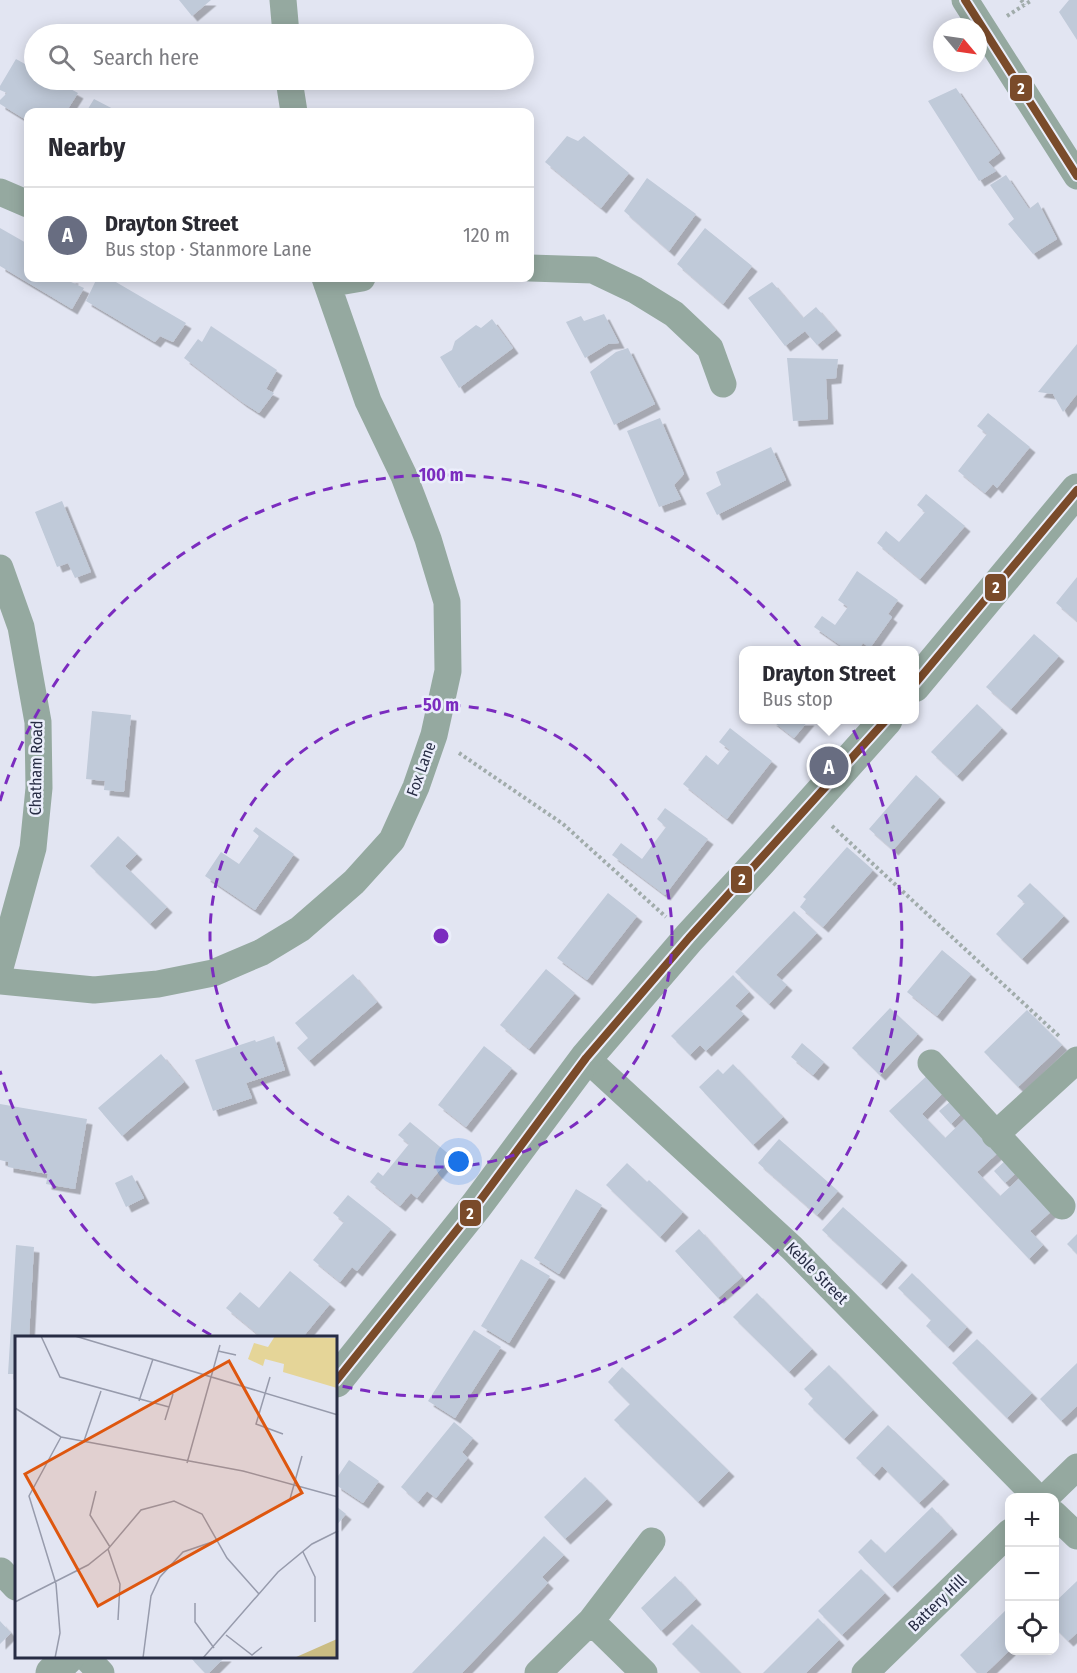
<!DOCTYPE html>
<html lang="en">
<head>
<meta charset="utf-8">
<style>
  :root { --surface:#fff; --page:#f2f2f3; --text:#2b2b33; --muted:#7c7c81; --line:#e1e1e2; --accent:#686d81 }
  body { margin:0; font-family:"Fira Sans Condensed",sans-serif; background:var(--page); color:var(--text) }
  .controls { position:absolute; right:18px; bottom:18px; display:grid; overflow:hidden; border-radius:12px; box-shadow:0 3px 15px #0003 }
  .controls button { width:54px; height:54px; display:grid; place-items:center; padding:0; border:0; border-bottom:2px solid var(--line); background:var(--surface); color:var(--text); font:30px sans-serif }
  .compass { position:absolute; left:933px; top:18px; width:54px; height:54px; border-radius:50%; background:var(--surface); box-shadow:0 3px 15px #0003; rotate:119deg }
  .you { position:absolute; left:459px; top:1162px; width:21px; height:21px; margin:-15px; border:4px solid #fff; border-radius:50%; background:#1a73e8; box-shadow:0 0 0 9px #1a73e833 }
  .badge { display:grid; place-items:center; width:39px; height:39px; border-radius:50%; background:var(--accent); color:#fff; font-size:20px; font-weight:700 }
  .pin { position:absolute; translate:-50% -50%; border:3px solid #fff; box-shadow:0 2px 6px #0006 }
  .popup { position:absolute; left:739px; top:646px; width:180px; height:78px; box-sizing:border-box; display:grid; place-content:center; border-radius:12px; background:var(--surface); filter:drop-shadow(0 2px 4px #0005); font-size:20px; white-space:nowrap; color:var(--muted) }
  .popup b { font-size:22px; color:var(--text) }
  .popup::after { content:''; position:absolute; left:50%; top:100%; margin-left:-12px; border:12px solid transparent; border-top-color:var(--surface) }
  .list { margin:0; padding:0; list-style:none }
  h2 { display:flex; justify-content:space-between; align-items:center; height:78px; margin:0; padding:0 24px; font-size:26px }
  h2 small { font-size:20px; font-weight:400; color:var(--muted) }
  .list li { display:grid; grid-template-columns:39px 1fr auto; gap:18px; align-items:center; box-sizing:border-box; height:96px; padding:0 24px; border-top:2px solid var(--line) }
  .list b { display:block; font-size:22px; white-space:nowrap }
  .list p { margin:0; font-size:20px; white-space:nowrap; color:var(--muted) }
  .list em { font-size:20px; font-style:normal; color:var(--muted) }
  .icon { flex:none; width:33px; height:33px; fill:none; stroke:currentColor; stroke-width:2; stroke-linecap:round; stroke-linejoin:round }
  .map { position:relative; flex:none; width:1077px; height:1673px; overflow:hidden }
  .search { position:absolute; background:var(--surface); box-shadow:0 3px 15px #0003; left:24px; top:24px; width:510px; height:66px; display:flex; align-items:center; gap:15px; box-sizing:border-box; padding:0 21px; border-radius:33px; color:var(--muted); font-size:22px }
  .panel { position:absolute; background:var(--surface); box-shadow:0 3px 15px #0003; left:24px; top:108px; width:510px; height:174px; border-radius:12px }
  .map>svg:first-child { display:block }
  .building { fill:#c0cad9; filter:url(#shadow) }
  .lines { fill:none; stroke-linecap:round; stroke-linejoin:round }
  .path { stroke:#a1acab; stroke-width:4; stroke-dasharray:3 3; stroke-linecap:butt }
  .minor { stroke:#95a9a0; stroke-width:27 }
  .tertiary { stroke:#95a9a0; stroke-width:33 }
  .bus-1-casing { stroke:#ebeefb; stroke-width:12 }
  .bus-1 { stroke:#7a4b2a; stroke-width:8 }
  .ring { fill:none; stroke:#7b2cbf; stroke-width:3; stroke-dasharray:10 8 }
  .labels { text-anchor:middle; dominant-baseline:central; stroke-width:5; stroke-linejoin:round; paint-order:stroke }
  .street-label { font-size:16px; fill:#272c44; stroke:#ebeefb }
  .inset-road { fill:none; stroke:#979bac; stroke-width:1.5 }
  .view { fill:#de570f; fill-opacity:0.15; stroke:#de570f; stroke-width:3 }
  .inset-edge { fill:none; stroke:#272c44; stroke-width:3 }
  .centre { fill:#7b2cbf; stroke:#ebeefb; stroke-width:3 }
  .ring-label { font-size:18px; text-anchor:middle; font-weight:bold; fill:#7b2cbf; stroke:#ebeefb; stroke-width:5; stroke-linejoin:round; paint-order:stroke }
  .line-badge { stroke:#ebeefb; stroke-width:2 }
  .badge-label { font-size:16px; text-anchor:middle; font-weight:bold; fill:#fff }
</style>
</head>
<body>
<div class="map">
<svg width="1077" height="1673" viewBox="0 0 1077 1673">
  <defs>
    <filter id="shadow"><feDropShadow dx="5.5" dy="5.5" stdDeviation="0" flood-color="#0004"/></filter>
  </defs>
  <rect width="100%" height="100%" fill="#e2e5f2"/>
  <path class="building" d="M179,0H211L192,16Z
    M1069,0H1077V40L1059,12Z
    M16,59L34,69V80H54L78,93L66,112H28V121L0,104V100L7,93L0,90V86Z
    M956,88L1000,153L988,162L996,171L979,181L928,101Z
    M94,99L119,112H86Z
    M567,136L578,141L584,136L629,173L601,208L545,162Z
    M1006,175L1029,209L1038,202L1057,239L1033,254L1008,224L1014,219L990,185Z
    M647,178L696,214L669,251L624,211Z
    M0,228L28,244V278H73L71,282L84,288L72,309L0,266Z
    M705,228L752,266L723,304L677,264Z
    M97,278H109L186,323L173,342L160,336L155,342L86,301Z
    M772,282L803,318L816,307L836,330L817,345L805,331L785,346L748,298Z
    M604,314L619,343L608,344L585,358L566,322L581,316L584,321Z
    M492,319L513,348L459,388L440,357L452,350L455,341L476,325L481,328Z
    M211,326L277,370L266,389L274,393L259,413L242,402L184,358L198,339L202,342Z
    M1077,344V394L1063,412L1053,394L1038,392Z
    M628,348L655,404L614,425L590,372L616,352Z
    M787,358L838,359L836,378L826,379L828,419L793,421Z
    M988,413L1030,447L997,488L993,484L985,493L958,471L987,434L977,426Z
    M660,418L684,474L674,485L681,499L659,507L627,431Z
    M771,447L786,480L717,515L706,493L721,485L716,472Z
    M926,494L965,526L920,579L877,543L886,531L899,542L925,512L917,505Z
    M62,501L91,572L75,578L68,563L57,567L35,512Z
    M857,571L898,600L888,614L892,617L870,648L863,643L858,650H847L814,627L822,616L835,625L848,607L838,600Z
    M1077,577V621L1056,603Z
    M1034,634L1059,656L1011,709L986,687Z
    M977,704L1002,728L957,776L931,752Z
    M92,711L131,715L124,792L104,790L105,781L86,779Z
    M771,720H809L794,738Z
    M730,728L772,761L727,819L683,784L706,755L718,765L730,750L719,742Z
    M916,775L940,797L893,850L869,829Z
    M665,808L708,839L665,895L612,855L621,843L642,859L666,827L657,819Z
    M256,827L294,854L255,910L205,876L221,852L239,864L259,836L253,831Z
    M118,836L137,854L125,866L167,907L150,924L90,866Z
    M847,847L873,870L823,927L800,907L806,899L803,897Z
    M1030,883L1064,916L1022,959L996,934L1025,903L1017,896Z
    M608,893L637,916L587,980L557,958Z
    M794,911L817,933L776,975L787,985L769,1004L735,972Z
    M942,950L971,974L937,1016L907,992Z
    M546,969L575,993L529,1049L500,1025Z
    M353,974L377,1002L309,1061L297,1048L308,1038L295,1023Z
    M733,975L749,992L735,1006L744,1014L706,1051L700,1045L690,1055L671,1036Z
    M890,1008L918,1034L880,1075L852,1048Z
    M1027,1010L1062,1045L1018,1087L984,1052Z
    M274,1036L285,1070L246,1083L252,1098L213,1111L195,1060L255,1040L256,1042Z
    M802,1043L824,1062L813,1075L791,1057Z
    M484,1046L512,1068L466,1127L438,1105Z
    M161,1054L184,1082L122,1136L98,1108Z
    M733,1064L783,1117L753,1145L699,1087L718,1069L723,1074Z
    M931,1072L947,1089L922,1114L945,1138L970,1114L1003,1148L977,1172L1000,1196L1025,1173L1057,1206L1030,1231L1043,1245L1029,1259L889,1111Z
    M951,1101L962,1113L951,1124L939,1111Z
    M0,1104L87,1119L75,1189L46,1184L48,1174L8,1167V1162L0,1160Z
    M410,1122L451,1156L417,1198L411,1193L400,1206L370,1182L378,1172L383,1176L409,1144L398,1135Z
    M779,1139L838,1191L817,1215L758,1163Z
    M1006,1160L1017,1172L1005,1183L994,1171Z
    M627,1163L647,1182L649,1180L683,1212L660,1237L606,1185Z
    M132,1175L144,1198L126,1207L115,1183Z
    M576,1189L602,1205L559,1274L534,1258Z
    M348,1195L391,1229L357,1271L352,1267L340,1282L313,1260L344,1222L333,1213Z
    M843,1207L902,1260L881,1284L822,1230Z
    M699,1229L742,1277L718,1298L675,1251Z
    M1077,1234V1254L1067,1244Z
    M16,1245L34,1247L29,1337H16V1374H8Z
    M521,1259L550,1276L509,1343L481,1326Z
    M290,1271L330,1304L303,1337H261L226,1308L240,1292L259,1308Z
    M912,1273L967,1327L948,1347L926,1326L931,1320L898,1288Z
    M757,1293L812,1349L789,1372L733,1317Z
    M474,1330L501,1347L455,1418L428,1401Z
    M977,1339L1032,1393L1007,1418L952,1363Z
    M1077,1363V1406L1061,1421L1040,1399Z
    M829,1365L873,1410L844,1439L808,1404L813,1398L804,1389Z
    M622,1367L729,1471L698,1502L614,1420L630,1404L608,1382Z
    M454,1422L473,1438L462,1452L468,1458L436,1498L427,1491L418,1502L401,1487Z
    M888,1425L944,1479L919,1503L882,1466L874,1475L856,1458Z
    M349,1460L379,1481L363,1503L336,1485V1479Z
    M585,1477L607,1499L565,1539L544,1517Z
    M336,1506L346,1514L336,1526Z
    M932,1507L952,1529L892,1587L858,1552L871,1539L885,1553Z
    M544,1536L564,1555L542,1577L548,1583L462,1673H412Z
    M861,1569L885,1593L842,1635L818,1611Z
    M675,1576L696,1599L661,1631L641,1608Z
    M1077,1581V1633L1068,1641L1054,1627V1603Z
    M1010,1606V1650L986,1673H977L960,1655Z
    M818,1618L839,1640L806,1673H763Z
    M0,1621L11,1633L0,1644Z
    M692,1624L741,1673H701L672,1644Z
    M189,1656H226L209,1673H205Z"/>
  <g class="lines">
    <path class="path" d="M1021,0L1025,5
      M1007,16L1032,0
      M459,753L563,824L666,917
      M832,826L1060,1037"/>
    <path class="minor" d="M283,0L286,34
      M965,0L1077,176
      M289,80L294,112
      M0,192L28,204
      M530,268L593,270L635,290L674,314L710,348L723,384
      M327,284L362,278
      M0,568L21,627L29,672L38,722L39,788L33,848L0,968
      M0,981L94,990L158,984L213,973L262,952L300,929L354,882L392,840L416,787L434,735L448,671L447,602L428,539L404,476L368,401L325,278
      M586,1058L792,1248L1038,1498
      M931,1063L1062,1206
      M995,1135L1077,1060
      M1045,1498L1077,1467
      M1054,1514L1077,1536
      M1,1571L16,1587
      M591,1621L652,1541
      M85,1656L101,1673
      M538,1673L591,1621L644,1673
      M865,1673L1010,1532"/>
    <path class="tertiary" d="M914,686L1077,490
      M336,1381L476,1206L586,1058L689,938L760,861L886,720
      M52,1673L69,1656"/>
    <defs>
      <path id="bus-1" d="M965,0L1077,176
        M914,685L1077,490
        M336,1381L476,1206L586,1058L689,938L886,720"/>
    </defs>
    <use href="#bus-1" class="bus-1-casing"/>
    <use href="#bus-1" class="bus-1"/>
  </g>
  <g class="ring">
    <circle cx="441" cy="936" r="231"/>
    <path d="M211 1335A461 461 0 0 1 0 1071M0 801A461 461 0 1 1 337 1385"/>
  </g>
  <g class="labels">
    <g class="street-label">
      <text transform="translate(36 768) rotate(-89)">Chatham Road</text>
      <text transform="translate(421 769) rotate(-70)">Fox Lane</text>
      <text transform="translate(817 1273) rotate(45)">Keble Street</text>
      <text transform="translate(937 1603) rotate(-44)">Battery Hill</text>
    </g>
  </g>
  <g transform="translate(15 1336)">
    <rect width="322" height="322" fill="#e2e5f2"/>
    <path d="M260,0L322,2V52L268,36L269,28L250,23L248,30L233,23L239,7L253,11Z" fill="#e5d598"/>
    <path d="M322,303V322H278H279Z" fill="#cabc83"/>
    <path class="inset-road" d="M26,0L45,41L154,71M60,0L323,79M203,15L221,19M255,41L241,88L268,98M124,65L138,23M0,72L46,101L228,135L323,161M150,84L158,58M69,105L86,55M172,127L205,9M81,155L75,179L95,211M275,163L287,120M93,213L105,248L103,284M288,216L300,241V286M0,266L73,229L93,213L126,174L159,165L187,178L212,222L244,258M180,267V286L199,312M211,299L237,319L247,311M40,322L45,297L41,248L14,160L46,101M128,322L136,260L145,241L168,216L203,204M188,322L263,236L297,208L323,195"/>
    <path class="view" d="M214,25L287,157L83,270L10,138Z"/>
    <rect width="322" height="322" class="inset-edge"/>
  </g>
  <circle cx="441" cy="936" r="9" class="centre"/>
  <g class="ring-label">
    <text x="441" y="481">100 m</text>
    <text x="441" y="711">50 m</text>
  </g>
  <g class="line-badge">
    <rect x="1009" y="74" width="24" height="28" rx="6" fill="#7a4b2a"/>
    <rect x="984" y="573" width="23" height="29" rx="6" fill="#7a4b2a"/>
    <rect x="730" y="865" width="23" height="29" rx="6" fill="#7a4b2a"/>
    <rect x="459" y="1199" width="23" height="28" rx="6" fill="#7a4b2a"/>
  </g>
  <g class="badge-label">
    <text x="1021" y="94">2</text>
    <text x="996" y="593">2</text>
    <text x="742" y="885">2</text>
    <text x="470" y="1219">2</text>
  </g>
</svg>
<div class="controls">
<button>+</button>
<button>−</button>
<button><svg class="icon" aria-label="locate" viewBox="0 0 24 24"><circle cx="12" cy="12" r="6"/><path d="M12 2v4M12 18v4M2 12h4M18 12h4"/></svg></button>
</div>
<svg class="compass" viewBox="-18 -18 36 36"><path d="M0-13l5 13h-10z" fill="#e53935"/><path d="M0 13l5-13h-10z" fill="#7c7c81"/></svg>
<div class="you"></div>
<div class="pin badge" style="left:829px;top:766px">A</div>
<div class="popup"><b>Drayton Street</b>Bus stop</div>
<div class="search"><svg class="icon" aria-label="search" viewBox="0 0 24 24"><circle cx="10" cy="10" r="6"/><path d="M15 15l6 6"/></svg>Search here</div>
<section class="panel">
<h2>Nearby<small></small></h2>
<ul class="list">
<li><span class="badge">A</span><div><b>Drayton Street</b><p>Bus stop · Stanmore Lane</p></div><em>120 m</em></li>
</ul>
</section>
</div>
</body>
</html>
